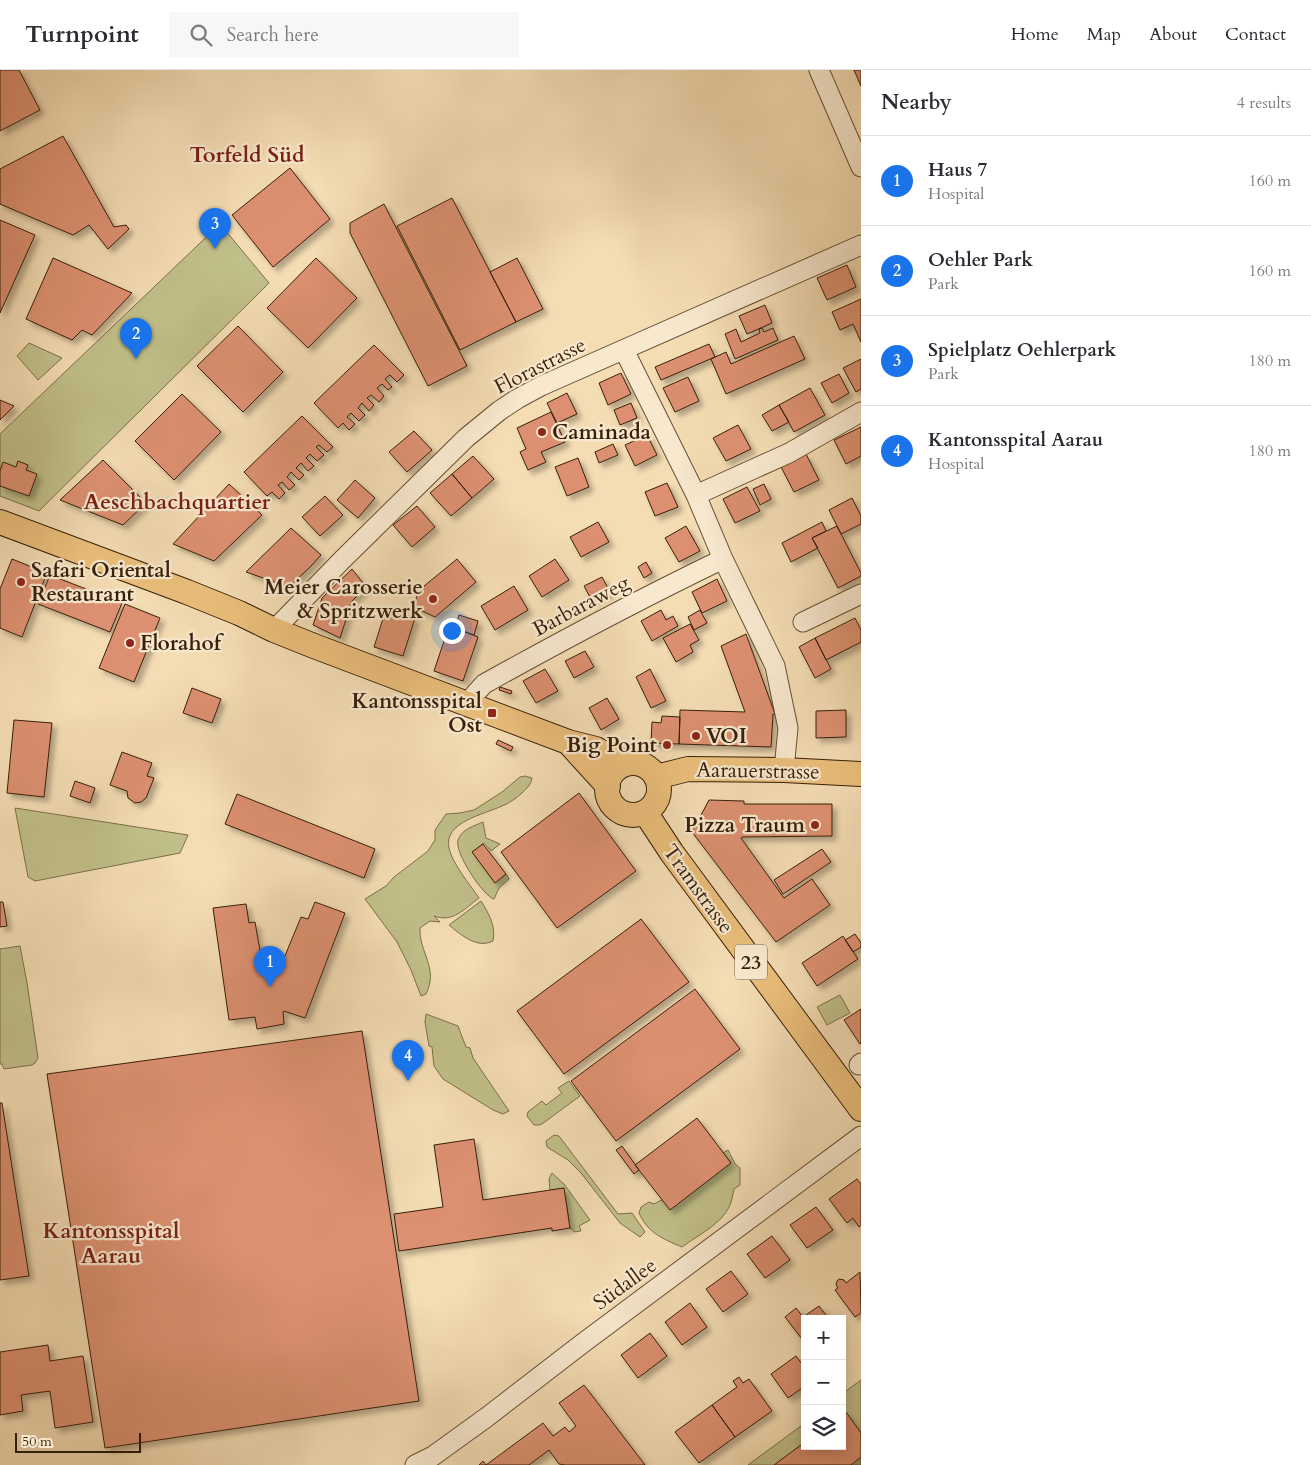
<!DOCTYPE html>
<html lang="en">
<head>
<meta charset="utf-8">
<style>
  :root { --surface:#fff; --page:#f7f7f7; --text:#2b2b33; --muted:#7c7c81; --line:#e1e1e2; --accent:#1a73e8 }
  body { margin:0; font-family:Cardo,serif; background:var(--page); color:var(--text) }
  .controls { position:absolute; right:15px; bottom:15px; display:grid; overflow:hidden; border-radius:0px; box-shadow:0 2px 12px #0003 }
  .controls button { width:45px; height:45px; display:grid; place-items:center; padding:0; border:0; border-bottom:1px solid var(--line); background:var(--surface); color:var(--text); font:25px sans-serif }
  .scale { position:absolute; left:15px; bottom:12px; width:126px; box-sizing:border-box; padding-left:5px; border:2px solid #371f09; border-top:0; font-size:14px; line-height:18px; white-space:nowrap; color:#371f09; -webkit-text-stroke:4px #f8e8ce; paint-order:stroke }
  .you { position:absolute; left:451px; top:560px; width:18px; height:18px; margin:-12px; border:4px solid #fff; border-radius:50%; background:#1a73e8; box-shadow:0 0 0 8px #1a73e833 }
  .badge { display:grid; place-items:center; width:32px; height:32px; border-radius:50%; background:var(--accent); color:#fff; font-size:16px; font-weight:700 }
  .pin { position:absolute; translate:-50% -41px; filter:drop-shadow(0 1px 2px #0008) }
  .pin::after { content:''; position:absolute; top:26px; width:18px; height:15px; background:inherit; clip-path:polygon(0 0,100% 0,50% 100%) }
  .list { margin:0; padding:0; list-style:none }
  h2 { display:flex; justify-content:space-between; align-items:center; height:65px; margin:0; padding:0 20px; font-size:21px }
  h2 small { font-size:16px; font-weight:400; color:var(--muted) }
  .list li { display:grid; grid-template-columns:32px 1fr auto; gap:15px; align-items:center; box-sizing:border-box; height:90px; padding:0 20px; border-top:1px solid var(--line) }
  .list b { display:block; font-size:19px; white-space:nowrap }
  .list p { margin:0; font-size:16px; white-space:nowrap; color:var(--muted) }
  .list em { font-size:16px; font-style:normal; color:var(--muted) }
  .icon { flex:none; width:28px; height:28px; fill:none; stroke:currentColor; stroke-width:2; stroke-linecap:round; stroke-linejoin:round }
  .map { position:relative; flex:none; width:861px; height:1395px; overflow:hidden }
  header { display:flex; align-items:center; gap:30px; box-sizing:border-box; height:70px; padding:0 25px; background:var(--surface); border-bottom:1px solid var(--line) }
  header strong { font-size:24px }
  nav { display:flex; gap:28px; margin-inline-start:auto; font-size:18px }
  .search { width:350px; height:45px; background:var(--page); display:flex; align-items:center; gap:12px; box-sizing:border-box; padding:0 18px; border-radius:0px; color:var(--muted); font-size:19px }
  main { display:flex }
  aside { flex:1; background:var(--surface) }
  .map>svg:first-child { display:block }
  .green { fill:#c1bf89; stroke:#7c6f49 }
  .building { fill:#dc9071; stroke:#371f09; filter:url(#shadow) }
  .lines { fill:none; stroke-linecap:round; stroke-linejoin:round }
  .minor-casing { stroke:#664e34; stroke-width:21 }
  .major-casing { stroke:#371f09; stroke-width:26 }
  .minor { stroke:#f8e8ce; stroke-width:19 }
  .major { stroke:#eabe7a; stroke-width:24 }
  .poi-dot { fill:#8f2418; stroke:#f8e8ce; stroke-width:2 }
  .labels { text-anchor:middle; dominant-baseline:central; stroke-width:4.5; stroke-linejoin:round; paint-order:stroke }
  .shield { fill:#f8e8ce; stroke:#715b44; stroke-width:1 }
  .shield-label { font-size:20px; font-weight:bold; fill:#371f09 }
  .street-label { font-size:21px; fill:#371f09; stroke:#f8e8ce }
  .poi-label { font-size:21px; font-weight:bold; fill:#371f09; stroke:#f8e8ce; text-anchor:start }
  .neighbourhood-label { font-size:22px; font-weight:bold; fill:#7a1f14; stroke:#f8e8ce }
</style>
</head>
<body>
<header>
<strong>Turnpoint</strong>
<div class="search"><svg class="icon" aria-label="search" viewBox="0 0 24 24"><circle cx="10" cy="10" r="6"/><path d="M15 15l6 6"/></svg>Search here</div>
<nav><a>Home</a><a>Map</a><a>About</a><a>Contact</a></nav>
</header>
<main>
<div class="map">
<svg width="861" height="1395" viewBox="0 0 861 1395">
  <defs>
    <filter id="shadow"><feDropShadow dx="4.5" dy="4.5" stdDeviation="2.5" flood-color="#0004"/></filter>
  </defs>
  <rect width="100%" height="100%" fill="#f4dcb3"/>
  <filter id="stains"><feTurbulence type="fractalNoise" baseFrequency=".004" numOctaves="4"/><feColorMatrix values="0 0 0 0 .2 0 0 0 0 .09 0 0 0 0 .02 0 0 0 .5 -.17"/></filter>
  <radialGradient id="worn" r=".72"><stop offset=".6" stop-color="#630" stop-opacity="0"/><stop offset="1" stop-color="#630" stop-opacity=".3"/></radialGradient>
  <path class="green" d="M220,154L269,213L39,441L0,426V364Z
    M29,273L62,288L38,310L17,286Z
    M525,706L532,708C531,715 527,718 522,723C516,728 510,733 502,736C485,744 443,752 449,778C452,793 470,815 479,828C464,839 453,853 434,846L440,852L430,851L420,858C419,883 439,898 426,924L421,926L411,900L397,872L365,829L386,816L394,807L428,781L435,770V760L446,744L460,743L474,740L502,722L520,707Z
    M15,738L188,765L180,783L35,811L28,807Z
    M483,752L486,768L500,774L491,781L484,773L472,782L495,812L506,804L509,809L499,818L494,829C483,826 454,782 458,770C462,759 474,756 483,752Z
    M481,831C489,844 496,856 493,871C477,879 461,865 449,855Z
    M20,876L27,913L38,988L35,993L32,995L4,999L2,994H0V879Z
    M840,925L850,943L827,955L817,937Z
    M426,944L458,956L466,977L470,978L473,988L509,1041L503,1044L493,1040L443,1009L434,996L432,977L429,976L425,952Z
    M569,1011L580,1026L542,1054L539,1055H534L527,1046L528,1042L542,1031L546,1035L562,1023L558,1018Z
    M554,1065L559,1066L618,1144L632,1143L645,1162L640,1167L620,1153L581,1103L568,1090L547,1077L546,1071Z
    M728,1080L735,1094L740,1098V1115L734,1119C733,1124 732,1130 730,1135C722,1154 698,1165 682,1177C663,1169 648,1163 639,1143L641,1137L649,1132L654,1134L731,1093L723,1083Z
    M552,1103L564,1114L590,1150L579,1156L581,1161L575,1162L570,1158L564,1118L550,1120L549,1109Z
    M861,1310V1395H748L805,1353V1376H842V1324Z"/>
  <path class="building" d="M0,0H19L40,40L0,61Z
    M854,0H861V16Z
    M63,66L114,157L126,155L129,159L108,179L89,155L73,165L0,134V99Z
    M290,98L330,149L273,197L232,145Z
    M452,128L516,252L460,280L397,156Z
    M384,134L467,296L428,316L350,163V153Z
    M0,150L35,165L0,243Z
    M53,188L132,223L92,265L82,260L72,270L26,249Z
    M316,188L357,228L308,278L267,238Z
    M517,188L543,239L516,252L490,202Z
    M847,195L856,217L827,230L817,208Z
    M861,229V272L853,254L840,260L832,242Z
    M765,235L772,253L747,264L739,246Z
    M238,256L283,302L243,342L197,296Z
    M762,258L764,262L773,258L778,270L735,289L725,264L736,259L741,272L760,263L759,259Z
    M794,266L805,289L726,324L711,289L726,282L731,294Z
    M709,274L715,287L661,310L655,297Z
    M374,275L404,305L397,312L390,305L385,309L392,317L388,320L382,314L377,318L384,326L379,332L371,325L367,328L374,335L369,341L362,333L358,338L365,345L359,351L351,343L347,347L355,354L349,360L343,353L338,358L314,333Z
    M861,289V319L856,322L843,298Z
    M621,303L631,324L608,335L599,313Z
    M839,304L849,323L832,333L821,313Z
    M688,307L699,331L675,342L663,318Z
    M810,318L825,345L794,362L779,335Z
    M567,323L577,344L557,353L547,333Z
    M182,324L221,362L174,410L135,371Z
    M0,330L14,336L0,350Z
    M631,333L637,348L620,355L614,340Z
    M779,335L789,352L772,361L762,345Z
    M551,342L565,372L541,382L546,392L528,400L520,382L526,379L517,358Z
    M302,346L333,377L327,382L319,375L316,377L324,385L317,391L310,384L306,388L314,396L308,401L301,393L296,398L304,405L299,410L291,402L287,407L295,415L289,420L282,412L278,415L285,423L279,429L272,422L267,426L244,402Z
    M738,355L751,379L726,391L713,368Z
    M861,357V386L846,394L834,370Z
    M414,361L432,380L407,402L389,382Z
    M647,365L657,385L635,396L625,375Z
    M613,374L618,385L599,393L595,382Z
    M806,384L819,410L794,422L781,397Z
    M473,386L494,409L472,428L452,404Z
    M578,388L589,417L567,426L555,397Z
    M103,390L146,433L123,455L60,430Z
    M18,391L28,395L26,400L37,404L29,426L0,416V401L3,392L16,397Z
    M452,404L472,428L451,446L430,423Z
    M355,410L375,428L358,448L337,430Z
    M667,413L678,437L655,446L645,422Z
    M229,414L262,445L214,491L173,474Z
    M764,414L771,429L760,435L753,419Z
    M747,417L760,441L735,453L723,429Z
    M325,426L343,445L320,466L302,447Z
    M852,428L861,446V454L841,464L829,440Z
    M417,436L435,457L412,477L393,455Z
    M598,452L609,472L581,487L570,467Z
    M822,452L826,461L812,468L818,478L791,492L782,473Z
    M686,456L700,481L679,492L665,468Z
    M837,456L861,503V506L838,518L812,468Z
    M291,458L321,485L311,496L289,517L246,502Z
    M12,489L47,503L22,567L0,558V519Z
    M457,489L476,512L435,547L414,537L418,521Z
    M555,489L569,510L542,527L529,506Z
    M646,492L652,503L644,508L638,497Z
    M352,499L366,517L352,531L340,568L313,555L322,528Z
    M50,505L122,533L110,562L38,534Z
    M602,507L610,522L592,531L584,516Z
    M717,509L727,531L702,543L692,522Z
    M514,516L528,540L495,560L481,536Z
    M125,534L160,548L134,612L99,598Z
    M386,539L415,548L403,586L374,577Z
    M661,540L666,550L673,546L678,556L652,571L641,551Z
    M700,540L707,553L694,560L688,547Z
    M459,545L478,551L474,565L455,558Z
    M855,548L861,560V572L826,590L815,568Z
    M690,554L699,570L690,575L693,582L676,592L663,568Z
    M449,556L478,567L463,611L434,601Z
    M746,564L775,644H773L771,677L679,674L680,640L745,642L721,576Z
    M815,568L831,599L815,608L799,577Z
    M585,581L594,597L574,608L565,591Z
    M545,599L558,621L536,633L523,611Z
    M650,599L666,631L651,638L636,607Z
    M500,617L512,621L511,624L499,620Z
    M192,618L221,629L212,653L183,643Z
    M607,628L619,649L601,660L589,638Z
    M846,640V667L816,668V641Z
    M662,646L680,647L679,674L651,673L652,652L661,653Z
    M14,650L52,653L44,727L7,723Z
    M498,670L513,677L511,681L496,674Z
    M122,682L152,693L147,706L154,708L146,728L141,732L135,733L128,728L127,721L110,715Z
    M75,711L95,718L90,733L70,726Z
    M579,723L636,801L557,858L501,782Z
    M237,724L375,779L364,808L225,754Z
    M709,730L744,731V734H832V766L743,767L741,768L784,828L812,809L830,835L776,872L692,762Z
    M483,774L506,804L495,813L472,782Z
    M822,779L831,792L783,824L774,810Z
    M0,832H3L7,856L0,857Z
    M315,832L345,843L305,948L284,941L283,942L284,954L257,959L255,947L229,950L213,838L246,834L249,853L255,852L262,892L272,891L282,893L301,847L308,849Z
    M641,849L689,912L564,1004L517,941Z
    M855,864L861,873V877L853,882L845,870Z
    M843,866L858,889L817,916L802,893Z
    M695,919L740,979L616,1071L571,1011Z
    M861,939V973L860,974L844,950Z
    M362,961L419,1331L105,1378L47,1004Z
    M0,1033H2L29,1206L0,1210Z
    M697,1048L731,1093L670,1140L635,1095Z
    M474,1069L483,1130L564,1118L570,1158L552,1161V1158L399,1181L394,1144L443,1137L434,1075Z
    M622,1076L639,1100L634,1104L616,1080Z
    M857,1109L861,1114V1155L859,1157L853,1148L847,1153L829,1129Z
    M816,1137L833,1160L807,1178L790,1155Z
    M772,1166L790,1190L765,1208L747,1184Z
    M731,1201L748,1224L723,1242L706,1219Z
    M860,1202L861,1243L855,1247L835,1220L838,1218L836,1215L837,1211L839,1209L844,1210L846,1213Z
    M690,1233L707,1257L682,1275L665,1252Z
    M819,1236L829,1249H805V1273L785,1247L796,1238L803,1247Z
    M650,1263L667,1286L638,1308L621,1285Z
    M48,1275L50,1291L83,1286L93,1352L55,1358L50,1321L21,1325L23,1341L0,1345V1282Z
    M796,1286L805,1298V1316L788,1328L771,1304Z
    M739,1307L743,1313L749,1309L772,1341L735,1367L712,1335L737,1317L733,1311Z
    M584,1315L645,1395H565L559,1394L549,1380L529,1395H479L483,1391L486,1395L543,1353L553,1366L565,1357L569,1362L576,1356L559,1333Z
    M712,1335L735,1367L699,1393L675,1362Z
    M846,1342L861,1363V1387L851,1395H774L805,1372V1376H842V1345Z"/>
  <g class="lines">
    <defs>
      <path id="minor" d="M819,0L861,97
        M624,280L696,425L723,489L775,596L788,658L784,700
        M696,425L789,383L861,342
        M803,552L861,524
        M274,560L342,490L466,368L499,341L517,329L541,316L861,175
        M469,634L475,624L484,614C563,570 642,528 723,489
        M859,995L861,993
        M415,1395L433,1386L487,1347L583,1273L861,1066"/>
      <path id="major" d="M0,452L187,522L239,543L274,560L314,576L568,672L596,679L613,688L630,693
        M568,672L608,716
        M607 719a26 26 0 1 1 52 0a26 26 0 1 1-52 0Z
        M656,707L688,699L784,700L861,704
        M645,742L672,783L861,1039"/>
    </defs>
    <use href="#minor" class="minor-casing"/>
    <use href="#major" class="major-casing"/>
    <use href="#minor" class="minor"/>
    <use href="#major" class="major"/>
  </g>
  <g class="poi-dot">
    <circle cx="542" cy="362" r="5"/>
    <circle cx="21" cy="512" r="5"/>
    <circle cx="433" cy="529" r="5"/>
    <circle cx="130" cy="573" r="5"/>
    <rect x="487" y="638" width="10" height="10" rx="2.5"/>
    <circle cx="696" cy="666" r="5"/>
    <circle cx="667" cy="675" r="5"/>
    <circle cx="815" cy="755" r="5"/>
  </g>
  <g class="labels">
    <rect class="shield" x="735" y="874.5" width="32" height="35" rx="4"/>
    <g class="shield-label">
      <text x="751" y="892">23</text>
    </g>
    <g class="street-label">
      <text transform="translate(540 296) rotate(-27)">Florastrasse</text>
      <text transform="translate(581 536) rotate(-28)">Barbaraweg</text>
      <text transform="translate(758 701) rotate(1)">Aarauerstrasse</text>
      <text transform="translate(698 819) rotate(54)">Tramstrasse</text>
      <text transform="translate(625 1214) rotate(-36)">Südallee</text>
    </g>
    <g class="poi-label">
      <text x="552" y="362">Caminada</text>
      <text x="31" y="500">Safari Oriental<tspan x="31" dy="24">Restaurant</tspan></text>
      <text x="423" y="517" text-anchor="end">Meier Carosserie<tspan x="423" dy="24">&amp; Spritzwerk</tspan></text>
      <text x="140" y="573">Florahof</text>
      <text x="482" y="631" text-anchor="end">Kantonsspital<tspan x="482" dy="24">Ost</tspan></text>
      <text x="706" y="666">VOI</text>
      <text x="657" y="675" text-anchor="end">Big Point</text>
      <text x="805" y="755" text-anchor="end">Pizza Traum</text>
    </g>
    <g class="neighbourhood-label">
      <text x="247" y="85">Torfeld Süd</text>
      <text x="177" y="432">Aeschbachquartier</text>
      <text x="111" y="1161">Kantonsspital<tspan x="111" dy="25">Aarau</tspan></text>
    </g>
  </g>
  <rect width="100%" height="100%" filter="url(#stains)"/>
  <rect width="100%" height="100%" fill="url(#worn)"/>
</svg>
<div class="controls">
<button>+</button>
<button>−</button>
<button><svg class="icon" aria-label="layers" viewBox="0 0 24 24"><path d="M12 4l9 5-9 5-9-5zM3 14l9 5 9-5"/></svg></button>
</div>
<div class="scale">50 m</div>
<div class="you"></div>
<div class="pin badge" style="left:270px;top:917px">1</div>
<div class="pin badge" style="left:136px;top:289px">2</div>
<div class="pin badge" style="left:215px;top:179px">3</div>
<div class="pin badge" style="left:408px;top:1011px">4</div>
</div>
<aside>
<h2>Nearby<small>4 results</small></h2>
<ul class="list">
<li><span class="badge">1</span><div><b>Haus 7</b><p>Hospital</p></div><em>160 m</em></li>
<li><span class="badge">2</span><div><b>Oehler Park</b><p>Park</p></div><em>160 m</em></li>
<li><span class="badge">3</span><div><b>Spielplatz Oehlerpark</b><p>Park</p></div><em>180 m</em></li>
<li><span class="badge">4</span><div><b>Kantonsspital Aarau</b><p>Hospital</p></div><em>180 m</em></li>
</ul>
</aside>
</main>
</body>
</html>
